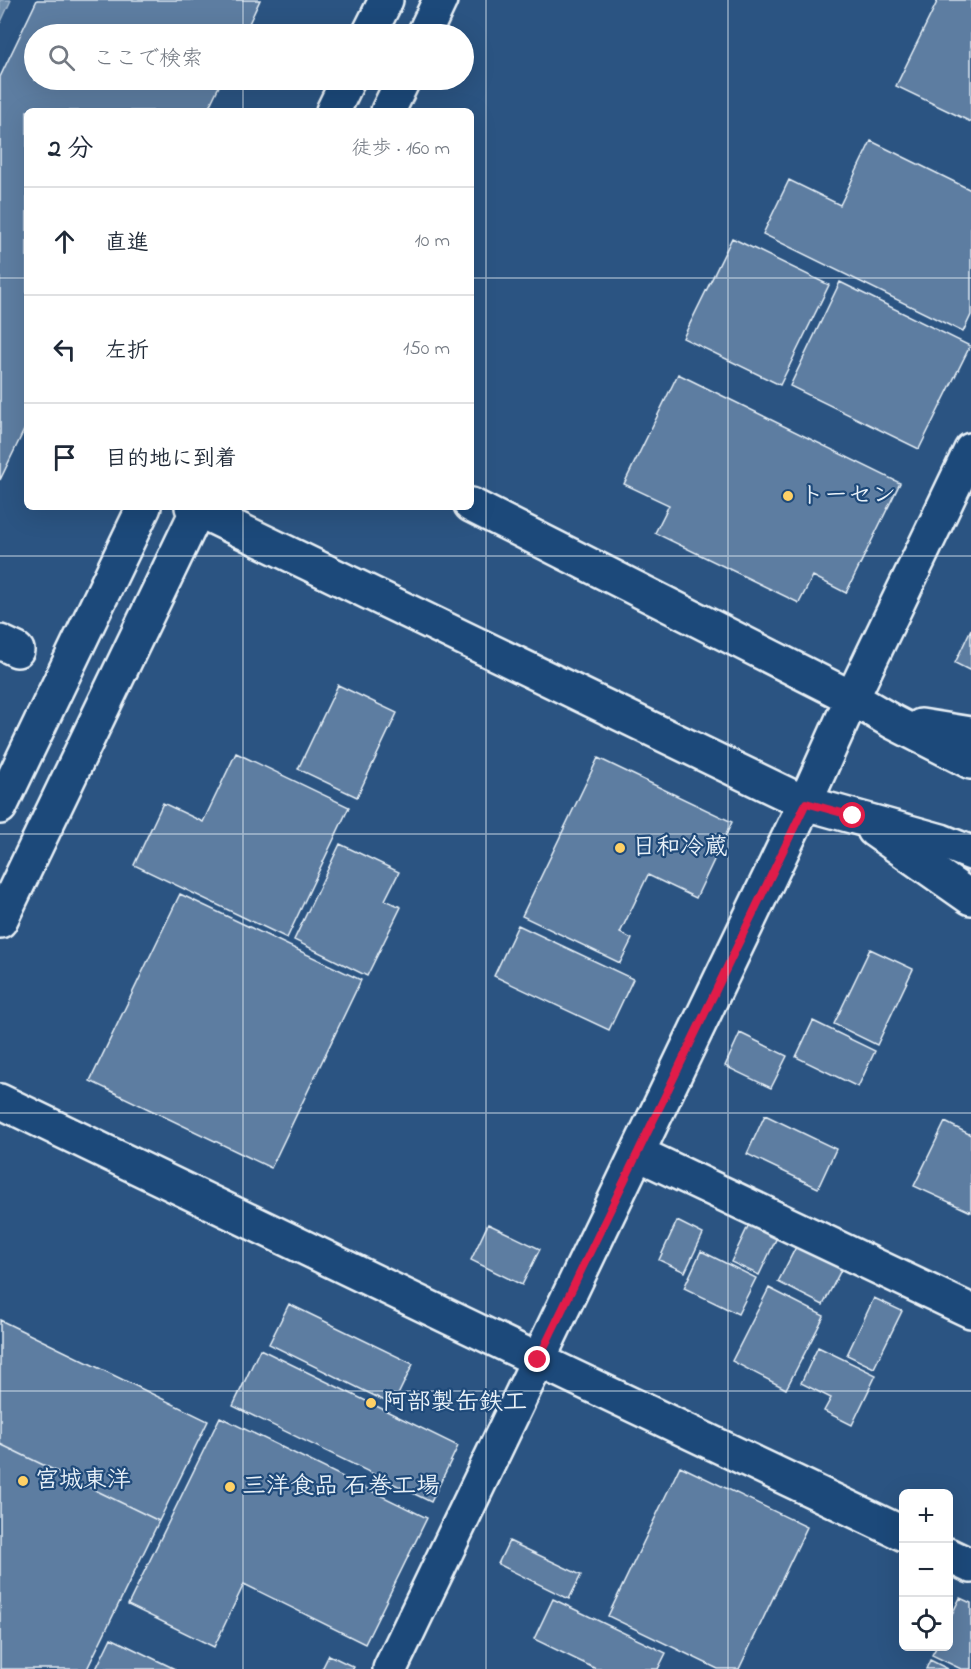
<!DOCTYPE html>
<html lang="ja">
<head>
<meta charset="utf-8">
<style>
  :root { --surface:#fff; --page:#f6f6f7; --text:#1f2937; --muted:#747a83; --line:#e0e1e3 }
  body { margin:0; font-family:"Indie Flower","Klee One",sans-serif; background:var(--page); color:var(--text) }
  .controls { position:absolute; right:18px; bottom:18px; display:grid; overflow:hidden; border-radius:9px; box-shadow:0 6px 24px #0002 }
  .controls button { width:54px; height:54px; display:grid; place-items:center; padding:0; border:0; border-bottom:2px solid var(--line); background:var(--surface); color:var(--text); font:30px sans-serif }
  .stop { position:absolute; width:18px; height:18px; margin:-14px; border:4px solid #e11d48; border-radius:50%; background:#fff }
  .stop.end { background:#e11d48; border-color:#fff; box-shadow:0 2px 6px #0008 }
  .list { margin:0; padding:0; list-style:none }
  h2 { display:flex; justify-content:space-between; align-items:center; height:78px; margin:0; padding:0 24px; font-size:26px }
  h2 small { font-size:20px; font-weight:400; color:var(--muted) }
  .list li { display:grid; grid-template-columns:39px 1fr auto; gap:18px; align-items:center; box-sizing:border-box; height:108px; padding:0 24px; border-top:2px solid var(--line) }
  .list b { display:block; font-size:22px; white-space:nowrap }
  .list em { font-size:20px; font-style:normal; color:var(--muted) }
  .icon { flex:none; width:33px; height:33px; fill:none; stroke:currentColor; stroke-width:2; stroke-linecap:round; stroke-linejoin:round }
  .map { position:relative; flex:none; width:971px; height:1669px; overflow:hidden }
  .search { position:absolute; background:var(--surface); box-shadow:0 6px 24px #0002; left:24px; top:24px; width:450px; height:66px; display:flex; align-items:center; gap:15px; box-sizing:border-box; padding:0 21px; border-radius:33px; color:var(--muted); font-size:22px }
  .panel { position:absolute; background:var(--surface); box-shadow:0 6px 24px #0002; left:24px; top:108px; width:450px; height:402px; border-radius:9px }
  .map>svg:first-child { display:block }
  .water { fill:#708ead; stroke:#a0b6cb; stroke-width:1.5 }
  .building { fill:#5d7da1; stroke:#e8f1f8; stroke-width:1.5 }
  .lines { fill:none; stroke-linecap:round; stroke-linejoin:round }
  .minor-casing { stroke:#e8f1f8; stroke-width:38 }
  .minor { stroke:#1f4a7a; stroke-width:33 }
  .route { stroke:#e11d48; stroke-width:8 }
  .grid { fill:none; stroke:#e8f1f8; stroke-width:1.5; stroke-opacity:0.55 }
  .poi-dot { fill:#ffd166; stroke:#1f4a7a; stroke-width:2 }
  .labels { text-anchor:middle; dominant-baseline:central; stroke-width:4.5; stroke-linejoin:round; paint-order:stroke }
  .poi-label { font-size:24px; font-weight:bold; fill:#e8f1f8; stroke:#1f4a7a; text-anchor:start }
</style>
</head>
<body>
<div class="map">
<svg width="971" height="1669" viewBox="0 0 971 1669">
  <rect width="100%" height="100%" fill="#2b5482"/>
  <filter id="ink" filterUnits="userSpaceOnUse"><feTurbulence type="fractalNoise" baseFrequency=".0167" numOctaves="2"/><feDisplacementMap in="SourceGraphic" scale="12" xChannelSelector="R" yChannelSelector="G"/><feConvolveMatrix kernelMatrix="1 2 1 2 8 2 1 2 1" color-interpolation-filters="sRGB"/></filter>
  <g filter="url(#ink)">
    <path class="water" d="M0,0H11L0,24Z"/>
    <path class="building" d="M37,0H260L244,34H34V80H222L207,111H27V424L0,480V77Z
      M938,0H971V122L896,86Z
      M871,141L971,190V315L963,332L763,234L789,180L840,205Z
      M732,238L829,285L780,385L683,338Z
      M840,282L970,346L919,449L790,386Z
      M678,374L900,483L846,593L813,576L799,603L655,533L669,505L624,484Z
      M971,629V671L955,663Z
      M338,685L397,713L357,797L298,769Z
      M236,753L349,807L287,938L134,865L163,803L203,822Z
      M598,758L732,822L696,898L648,875L620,933L632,939L620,963L522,916Z
      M340,844L399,872L385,900L401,907L367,976L294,940Z
      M180,894L361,980L271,1168L90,1081Z
      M518,925L633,979L609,1030L494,976Z
      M870,949L913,969L877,1045L834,1024Z
      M813,1021L875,1051L858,1087L796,1057Z
      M740,1033L787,1056L771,1088L725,1066Z
      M765,1115L836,1149L818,1188L747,1154Z
      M945,1122L971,1135V1212L914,1186Z
      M751,1220L779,1233L759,1275L731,1262Z
      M677,1221L703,1234L685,1272L659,1260Z
      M488,1224L540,1249L522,1285L471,1260Z
      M799,1241L844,1264L823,1305L778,1282Z
      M701,1251L756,1278L738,1314L684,1288Z
      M769,1288L824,1316L786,1389L732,1361Z
      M874,1298L902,1311L874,1368L847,1355Z
      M289,1304L413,1364L393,1405L269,1344Z
      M0,1320L208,1421L159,1521L0,1444Z
      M818,1347L876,1375L852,1425L824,1411L831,1398L801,1383Z
      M260,1349L458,1446L431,1502L233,1406Z
      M220,1417L427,1518L365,1644L244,1584L214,1647L128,1605Z
      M0,1444L159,1521L87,1669H0Z
      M680,1466L807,1527L739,1669H718L608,1616Z
      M509,1541L581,1575L569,1599L498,1564Z
      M960,1598L971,1603V1669H961L932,1655L937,1646H948V1622Z
      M553,1599L666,1653L658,1669H596L534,1639Z
      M111,1638L175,1669H96Z
      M329,1655L354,1667L353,1669H322Z
      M930,1660L948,1669H926Z"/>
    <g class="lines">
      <defs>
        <path id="minor" d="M369,34L386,0
          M424,34L440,0
          M333,111L348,80
          M388,111L403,80
          M471,505L852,698L893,722L971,762
          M192,507L805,803L941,841L971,853
          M0,642L17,650
          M921,726L971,734
          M0,807L144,507
          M874,830L971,898
          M0,921L199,507
          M0,1101L538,1360L904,1534
          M637,1153L971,1311
          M948,1555L971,1566
          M390,1669L805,803L852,698L971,450"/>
      </defs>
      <use href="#minor" class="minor-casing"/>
      <use href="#minor" class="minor"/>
    </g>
  </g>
  <g class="lines" filter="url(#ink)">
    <path class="route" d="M538,1360L806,803L853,816"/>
  </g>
  <path class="grid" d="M243,0V34M486,0V1669M728,0V1669M243,80V111M0,278H27M471,278H971M243,507V1669M0,556H971M0,834H971M0,1113H971M0,1391H971"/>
  <g class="poi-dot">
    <circle cx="788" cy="496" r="6"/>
    <circle cx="620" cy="848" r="6"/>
    <circle cx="371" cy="1403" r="6"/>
    <circle cx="23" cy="1481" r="6"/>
    <circle cx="230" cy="1487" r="6"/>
  </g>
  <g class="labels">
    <g class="poi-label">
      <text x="800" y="496">トーセン</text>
      <text x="632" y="848">日和冷蔵</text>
      <text x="383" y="1403">阿部製缶鉄工</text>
      <text x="35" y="1481">宮城東洋</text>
      <text x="242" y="1487">三洋食品 石巻工場</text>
    </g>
  </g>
</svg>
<div class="controls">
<button>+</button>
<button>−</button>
<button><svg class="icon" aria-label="locate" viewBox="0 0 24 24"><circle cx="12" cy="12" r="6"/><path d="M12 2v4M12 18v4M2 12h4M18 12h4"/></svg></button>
</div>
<div class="stop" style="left:853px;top:816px"></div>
<div class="stop end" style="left:538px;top:1360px"></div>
<div class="search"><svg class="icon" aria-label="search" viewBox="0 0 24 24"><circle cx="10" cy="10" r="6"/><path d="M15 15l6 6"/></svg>ここで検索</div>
<section class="panel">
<h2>2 分<small>徒歩 · 160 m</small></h2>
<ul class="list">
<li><svg class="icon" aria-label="ahead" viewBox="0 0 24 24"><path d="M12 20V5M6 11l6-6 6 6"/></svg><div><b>直進</b></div><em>10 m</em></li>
<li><svg class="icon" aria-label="left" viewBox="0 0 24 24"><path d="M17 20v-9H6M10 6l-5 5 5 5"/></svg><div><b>左折</b></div><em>150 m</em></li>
<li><svg class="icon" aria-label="arrive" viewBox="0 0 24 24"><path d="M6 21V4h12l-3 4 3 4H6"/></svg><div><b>目的地に到着</b></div></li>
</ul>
</section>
</div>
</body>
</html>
